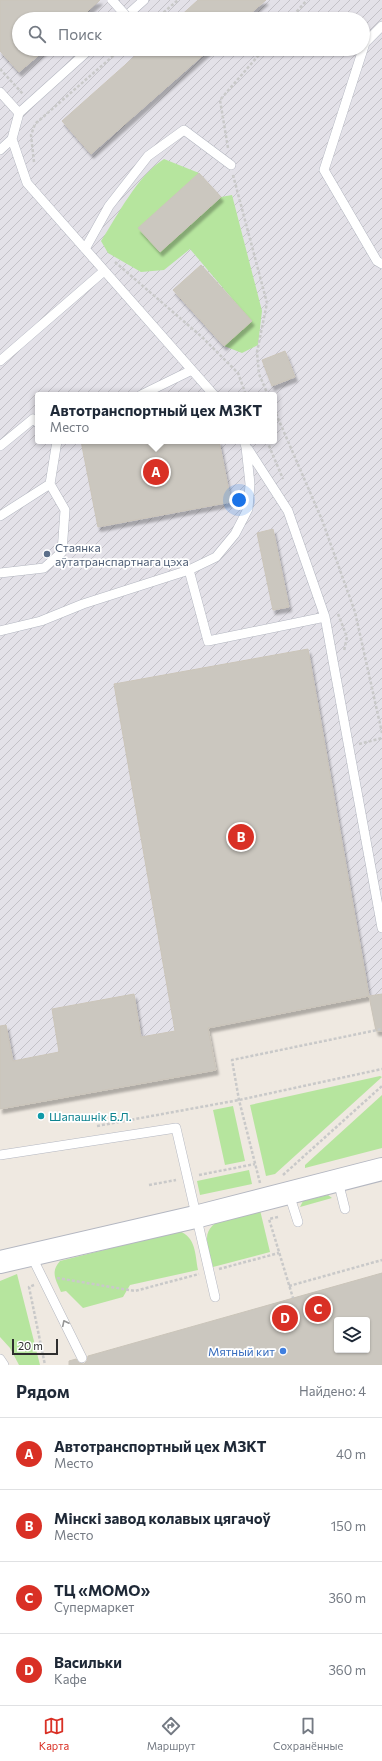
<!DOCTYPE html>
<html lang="ru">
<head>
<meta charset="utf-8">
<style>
  :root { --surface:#fff; --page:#f2f2f3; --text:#1f2937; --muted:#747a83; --line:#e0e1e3; --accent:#d93025 }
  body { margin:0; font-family:Commissioner,sans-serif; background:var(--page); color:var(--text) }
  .controls { position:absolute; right:12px; bottom:12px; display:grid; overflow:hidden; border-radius:4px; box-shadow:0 1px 3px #0004 }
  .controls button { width:36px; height:36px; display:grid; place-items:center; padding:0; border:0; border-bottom:1px solid var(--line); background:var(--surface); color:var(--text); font:20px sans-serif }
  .scale { position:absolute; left:12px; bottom:10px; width:46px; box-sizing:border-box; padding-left:4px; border:2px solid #2e2e2e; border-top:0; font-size:11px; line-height:14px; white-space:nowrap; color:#2e2e2e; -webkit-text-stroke:3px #fff; paint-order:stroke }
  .you { position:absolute; left:239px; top:500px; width:14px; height:14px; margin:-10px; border:3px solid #fff; border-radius:50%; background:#1a73e8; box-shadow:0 0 0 6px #1a73e833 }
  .badge { display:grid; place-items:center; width:26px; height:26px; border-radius:50%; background:var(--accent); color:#fff; font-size:13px; font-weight:700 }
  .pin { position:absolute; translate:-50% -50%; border:2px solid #fff; box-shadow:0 1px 4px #0006 }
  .popup { position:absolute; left:35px; top:392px; width:242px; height:52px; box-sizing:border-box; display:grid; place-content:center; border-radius:4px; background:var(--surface); filter:drop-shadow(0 1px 3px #0005); font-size:13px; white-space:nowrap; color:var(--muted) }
  .popup b { font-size:15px; color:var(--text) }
  .popup::after { content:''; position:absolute; left:50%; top:100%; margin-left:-8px; border:8px solid transparent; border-top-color:var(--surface) }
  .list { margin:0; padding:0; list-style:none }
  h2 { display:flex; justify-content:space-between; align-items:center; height:52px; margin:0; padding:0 16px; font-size:17px }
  h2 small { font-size:13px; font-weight:400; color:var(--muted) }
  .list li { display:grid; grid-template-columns:26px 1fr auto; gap:12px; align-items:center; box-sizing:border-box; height:72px; padding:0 16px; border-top:1px solid var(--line) }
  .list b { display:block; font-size:15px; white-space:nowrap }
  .list p { margin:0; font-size:13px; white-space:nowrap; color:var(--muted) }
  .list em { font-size:13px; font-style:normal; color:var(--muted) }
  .icon { flex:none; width:22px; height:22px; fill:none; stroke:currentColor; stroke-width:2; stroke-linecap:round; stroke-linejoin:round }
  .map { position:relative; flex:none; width:382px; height:1365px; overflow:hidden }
  .search { position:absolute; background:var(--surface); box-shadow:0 1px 3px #0004; left:12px; right:12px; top:12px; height:44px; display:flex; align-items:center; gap:10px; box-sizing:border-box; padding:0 14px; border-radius:22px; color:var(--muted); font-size:15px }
  .sheet { height:340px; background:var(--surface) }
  nav { display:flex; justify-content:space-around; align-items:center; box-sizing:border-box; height:56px; border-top:1px solid var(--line); background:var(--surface); font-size:11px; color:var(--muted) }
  nav a { display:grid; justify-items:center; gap:2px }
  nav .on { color:var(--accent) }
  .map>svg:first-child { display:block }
  .industrial { fill:url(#industrial-furrows); fill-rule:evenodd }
  .grass { fill:#b6e59e }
  .building { fill:#cbc7bf; stroke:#cbc5ba; fill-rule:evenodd; filter:url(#shadow) }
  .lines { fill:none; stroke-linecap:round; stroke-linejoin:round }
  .service-casing { stroke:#b4b7c1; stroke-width:10 }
  .tertiary-casing { stroke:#b4b7c1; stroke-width:24 }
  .path { stroke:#c9c9c9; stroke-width:2.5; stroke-dasharray:3 2; stroke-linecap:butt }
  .service { stroke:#fff; stroke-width:9 }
  .tertiary { stroke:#fff; stroke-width:22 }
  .service-bridge-casing { stroke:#b4b7c1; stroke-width:10; stroke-linecap:butt }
  .service-bridge { stroke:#fff; stroke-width:9 }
  .oneway { stroke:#969696 }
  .service-dot { fill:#5c6f8a; stroke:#fff; stroke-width:1.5 }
  .culture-dot { fill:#0f9aa8; stroke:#fff; stroke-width:1.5 }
  .shop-dot { fill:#3f7fe0; stroke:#fff; stroke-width:1.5 }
  .labels { text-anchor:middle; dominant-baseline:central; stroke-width:3.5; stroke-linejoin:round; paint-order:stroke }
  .service-label { font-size:12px; fill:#4e5e75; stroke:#fff; text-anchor:start }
  .culture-label { font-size:12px; fill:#0d838f; stroke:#fff; text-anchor:start }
  .shop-label { font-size:12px; fill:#366cbe; stroke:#fff; text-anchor:end }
</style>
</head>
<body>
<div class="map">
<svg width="382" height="1365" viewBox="0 0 382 1365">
  <defs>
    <pattern id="industrial-furrows" width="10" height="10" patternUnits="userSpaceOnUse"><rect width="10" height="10" fill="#e3e1e8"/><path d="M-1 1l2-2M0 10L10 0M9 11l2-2" fill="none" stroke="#c3c1c7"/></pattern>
    <filter id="shadow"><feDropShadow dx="2.5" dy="4.5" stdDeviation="1" flood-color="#0004"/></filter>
  </defs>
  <rect width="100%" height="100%" fill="#efe9e1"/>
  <path class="industrial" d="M0,0H382V1020L369,996L208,1028L216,1070L0,1109ZM19,19H363V49H19ZM38,395H274V441H38Z"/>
  <path class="grass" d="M164,159L199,173L139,228L160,252L221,197L232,195L262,311L258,345L242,353L224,346L251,321L190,249L164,270L141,272L108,253L101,241C118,215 137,176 164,159Z
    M380,1076L382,1077L275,1174L266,1176L250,1105Z
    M382,1095V1148L305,1168V1165Z
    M233,1106L245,1161L225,1165L213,1110Z
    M249,1170L252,1184L200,1195L197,1181Z
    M328,1195L332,1198L300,1207L303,1201Z
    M260,1210L270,1252L213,1267C211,1258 207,1248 207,1239C207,1216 243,1214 260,1210Z
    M179,1231C196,1237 195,1254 198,1270L130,1285L123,1297L83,1308L66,1291L61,1292C56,1280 50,1272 60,1261Z
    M17,1274L40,1365H19L10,1348L0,1337V1281Z"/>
  <path class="building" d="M0,0H100L79,19H19V49H46L19,72L0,51Z
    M198,0H266L244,19H177Z
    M143,49H210L91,154L62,121Z
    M199,173L221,197L160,252L138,228Z
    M201,265L252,321L224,346L173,290Z
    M285,351L295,377L272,386L262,360Z
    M81,441H219L231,502L98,527Z
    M273,529L289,607L273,610L257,533Z
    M308,649L369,996L208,1028L216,1070L0,1109V1026L6,1025L13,1061L59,1052L52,1009L134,994L141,1037L175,1031L114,684Z
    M382,994V1031H376L369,996Z
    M382,1273V1365H69V1361L76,1359L79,1363L84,1364L87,1361L88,1356ZM337,1320H367V1350H337Z"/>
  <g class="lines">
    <defs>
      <path id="service" d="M123,19L144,0
        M382,26L365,43L324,170L377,261L382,264
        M0,92L19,113L90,49
        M19,113L12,139L27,183L214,395
        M0,150L12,139
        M85,249L109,206L148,156L184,130L231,165
        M0,361L104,271
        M141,395L192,370
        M0,446L33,419L38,423
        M248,449L288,511L325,617
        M50,484L57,441
        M0,516L50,484L65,510L62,552L44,568L0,573
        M189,570L208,641L325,617L382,928
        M0,631L41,621L83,604L189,570L216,557L235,534L248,509L250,484L246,447L244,441
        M0,1155L176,1128L215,1297
        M338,1181L345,1209
        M289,1194L298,1222
        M31,1255L82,1358
        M0,1359L4,1365"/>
      <path id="tertiary" d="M0,1262L195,1217L382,1169"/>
    </defs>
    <use href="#service" class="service-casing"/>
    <use href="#tertiary" class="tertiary-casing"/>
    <path class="path" d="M156,19L178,0
      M290,19L307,0
      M0,69L23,94
      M228,148L220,100L264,49
      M34,162L31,135L35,124L121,49
      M233,175L267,303L257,352L259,374L268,395
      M115,262L202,337L238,373L246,395
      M274,409L322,520L355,612L382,733
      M267,441L283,479
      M338,614L347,637L344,651
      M359,744L382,738
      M97,1126L239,1100L382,1069
      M199,1175L255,1164
      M283,1175L382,1086
      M260,1183L239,1100L232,1060L382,1029
      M149,1185L176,1180
      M278,1217L269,1219L293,1298
      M219,1269L279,1253
      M57,1278L135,1291L199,1274
      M34,1285L29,1287L45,1365
      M289,1286L382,1260"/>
    <use href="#service" class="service"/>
    <use href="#tertiary" class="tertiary"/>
    <defs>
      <path id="service-bridge" d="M112,0L129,19"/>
    </defs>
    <use href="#service-bridge" class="service-bridge-casing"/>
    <use href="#service-bridge" class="service-bridge"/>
  </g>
  <defs><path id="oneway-chevron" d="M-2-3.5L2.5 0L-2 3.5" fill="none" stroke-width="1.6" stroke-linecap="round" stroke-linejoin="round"/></defs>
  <use class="oneway" href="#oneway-chevron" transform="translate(65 1323) rotate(-116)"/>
  <circle class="service-dot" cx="47" cy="554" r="4"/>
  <circle class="culture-dot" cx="41" cy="1116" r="4"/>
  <circle class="shop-dot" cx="283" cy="1351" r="4"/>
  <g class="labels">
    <g class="service-label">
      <text x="55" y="547">Стаянка<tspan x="55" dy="14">аўтатранспартнага цэха</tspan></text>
    </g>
    <g class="culture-label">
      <text x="49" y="1116">Шапашнік Б.Л.</text>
    </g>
    <g class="shop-label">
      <text x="275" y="1351">Мятный кит</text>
    </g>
  </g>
</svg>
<div class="controls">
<button><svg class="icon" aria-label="layers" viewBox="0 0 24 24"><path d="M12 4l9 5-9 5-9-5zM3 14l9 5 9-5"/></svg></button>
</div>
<div class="scale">20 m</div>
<div class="you"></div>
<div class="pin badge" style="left:156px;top:472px">A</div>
<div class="popup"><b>Автотранспортный цех МЗКТ</b>Место</div>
<div class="pin badge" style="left:241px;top:837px">B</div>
<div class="pin badge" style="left:318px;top:1309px">C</div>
<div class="pin badge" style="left:285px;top:1318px">D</div>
<div class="search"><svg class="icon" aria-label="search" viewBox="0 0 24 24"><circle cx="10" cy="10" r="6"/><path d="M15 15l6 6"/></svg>Поиск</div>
</div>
<section class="sheet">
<h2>Рядом<small>Найдено: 4</small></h2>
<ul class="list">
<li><span class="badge">A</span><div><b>Автотранспортный цех МЗКТ</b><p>Место</p></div><em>40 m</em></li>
<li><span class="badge">B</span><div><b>Мінскі завод колавых цягачоў</b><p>Место</p></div><em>150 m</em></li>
<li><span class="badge">C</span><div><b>ТЦ «МОМО»</b><p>Супермаркет</p></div><em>360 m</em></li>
<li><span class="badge">D</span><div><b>Васильки</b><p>Кафе</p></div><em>360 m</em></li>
</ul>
</section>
<nav>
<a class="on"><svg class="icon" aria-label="map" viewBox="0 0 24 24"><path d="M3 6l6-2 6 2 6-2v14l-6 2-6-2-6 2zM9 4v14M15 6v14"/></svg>Карта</a>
<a><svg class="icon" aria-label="directions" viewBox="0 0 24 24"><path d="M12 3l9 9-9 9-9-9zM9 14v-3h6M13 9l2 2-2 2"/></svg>Маршрут</a>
<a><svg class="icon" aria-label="saved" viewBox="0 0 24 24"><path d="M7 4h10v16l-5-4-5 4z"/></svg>Сохранённые</a>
</nav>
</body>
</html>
